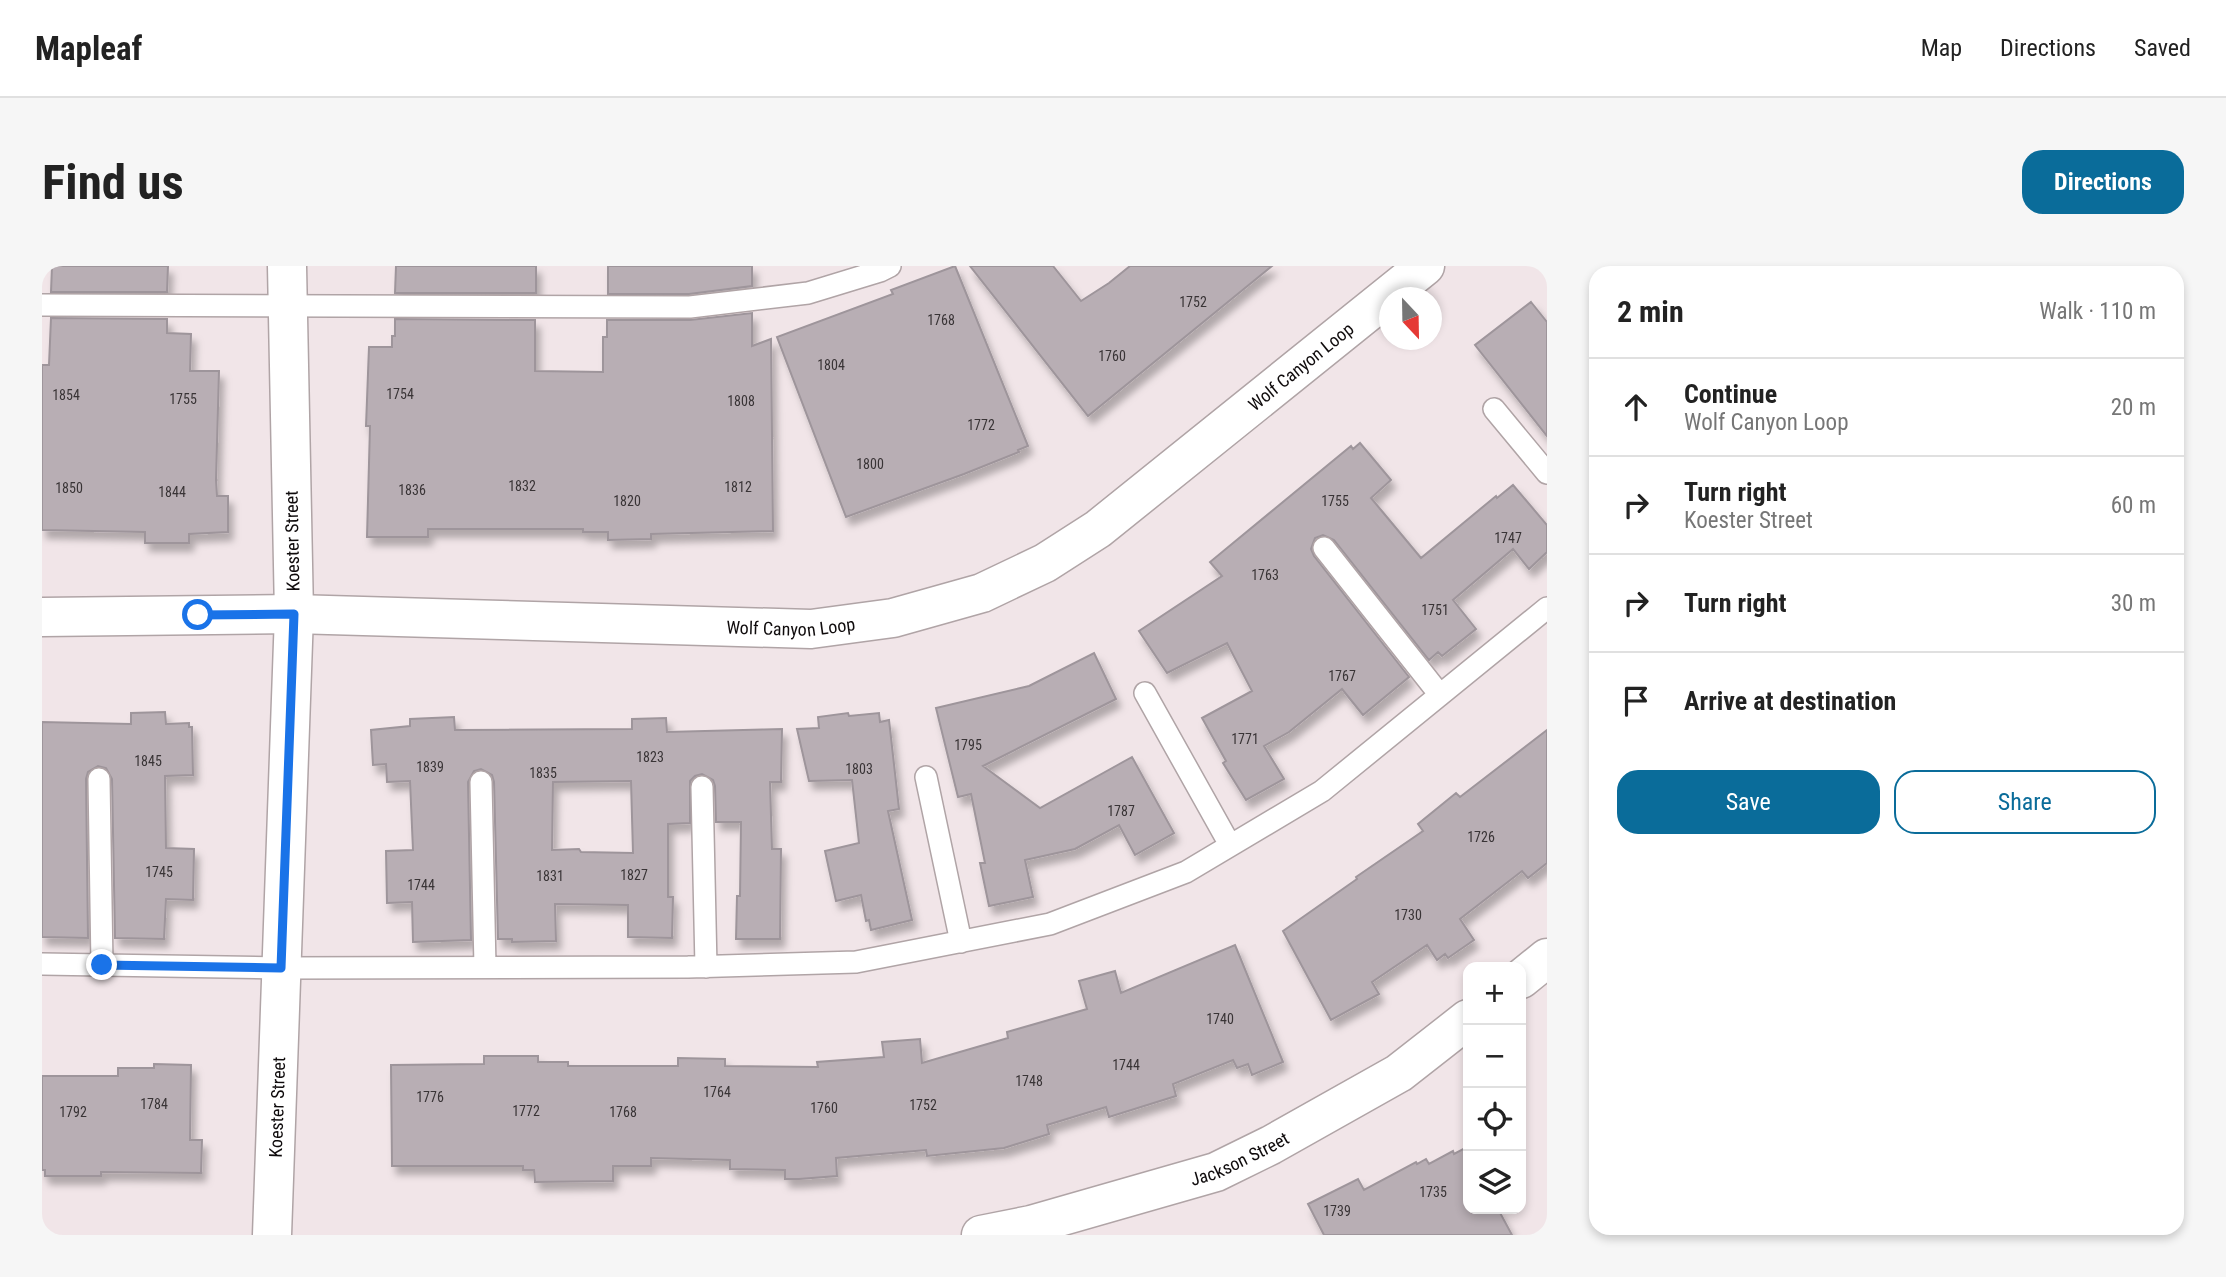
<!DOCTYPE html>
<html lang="en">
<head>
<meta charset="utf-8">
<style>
  :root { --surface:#fff; --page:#f6f6f6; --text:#222; --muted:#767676; --line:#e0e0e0; --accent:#0a6c9a }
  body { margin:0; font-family:"Roboto Condensed",sans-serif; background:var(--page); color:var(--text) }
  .controls { position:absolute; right:21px; bottom:21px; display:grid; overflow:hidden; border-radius:14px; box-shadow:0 4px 10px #0003 }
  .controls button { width:63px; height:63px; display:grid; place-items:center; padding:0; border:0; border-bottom:2px solid var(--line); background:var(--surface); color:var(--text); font:35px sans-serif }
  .compass { position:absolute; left:1337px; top:21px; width:63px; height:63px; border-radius:50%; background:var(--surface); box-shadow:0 4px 10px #0003; rotate:158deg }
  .stop { position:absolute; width:21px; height:21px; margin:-16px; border:5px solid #1a73e8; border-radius:50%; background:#fff }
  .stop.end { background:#1a73e8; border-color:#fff; box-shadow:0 2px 7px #0008 }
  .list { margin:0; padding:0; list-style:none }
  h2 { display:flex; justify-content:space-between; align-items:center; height:91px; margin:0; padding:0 28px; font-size:30px }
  h2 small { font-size:23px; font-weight:400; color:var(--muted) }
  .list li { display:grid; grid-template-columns:46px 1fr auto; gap:21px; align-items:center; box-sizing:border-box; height:98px; padding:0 28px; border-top:2px solid var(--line) }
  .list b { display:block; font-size:26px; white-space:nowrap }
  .list p { margin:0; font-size:23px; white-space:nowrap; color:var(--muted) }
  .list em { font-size:23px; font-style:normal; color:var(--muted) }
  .actions { display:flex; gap:14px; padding:21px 28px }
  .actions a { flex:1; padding:16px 0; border:2px solid var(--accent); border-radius:21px; text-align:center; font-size:24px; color:var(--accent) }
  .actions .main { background:var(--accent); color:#fff }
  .icon { flex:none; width:38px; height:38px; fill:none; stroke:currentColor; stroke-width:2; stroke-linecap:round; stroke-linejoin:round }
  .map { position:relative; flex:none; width:1505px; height:969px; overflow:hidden; border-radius:21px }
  header { display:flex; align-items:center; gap:42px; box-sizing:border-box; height:98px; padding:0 35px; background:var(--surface); border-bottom:2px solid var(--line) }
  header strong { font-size:33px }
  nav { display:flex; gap:38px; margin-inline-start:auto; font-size:24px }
  .intro { display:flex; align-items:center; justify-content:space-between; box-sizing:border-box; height:168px; padding:0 42px }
  h1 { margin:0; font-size:49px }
  .button { padding:18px 32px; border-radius:21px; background:var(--accent); color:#fff; font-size:24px; font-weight:700 }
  main { display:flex; gap:42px; padding:0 42px }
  aside { flex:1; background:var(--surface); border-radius:21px; box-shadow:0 4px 10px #0003 }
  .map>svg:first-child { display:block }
  .building { fill:#b8aeb4; stroke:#9e959b; stroke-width:2; fill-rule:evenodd; filter:url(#shadow) }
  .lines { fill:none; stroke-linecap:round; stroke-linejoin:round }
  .service-casing { stroke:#b0a4a6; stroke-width:24 }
  .minor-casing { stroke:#b0a4a6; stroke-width:41 }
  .tertiary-casing { stroke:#b0a4a6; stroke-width:41 }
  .service { stroke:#fff; stroke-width:21 }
  .minor { stroke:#fff; stroke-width:38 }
  .tertiary { stroke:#fff; stroke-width:38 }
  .route { stroke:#1a73e8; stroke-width:9 }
  .labels { text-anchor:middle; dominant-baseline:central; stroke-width:5; stroke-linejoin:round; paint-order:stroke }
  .number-label { font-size:14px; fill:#393436 }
  .street-label { font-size:18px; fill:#0f0b0c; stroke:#fff }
</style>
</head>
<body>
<header>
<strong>Mapleaf</strong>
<nav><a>Map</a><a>Directions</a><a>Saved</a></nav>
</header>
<div class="intro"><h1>Find us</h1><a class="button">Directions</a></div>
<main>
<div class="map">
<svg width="1505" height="969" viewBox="0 0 1505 969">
  <defs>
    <filter id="shadow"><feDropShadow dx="4.5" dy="8" stdDeviation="3.5" flood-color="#0004"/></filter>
  </defs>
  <rect width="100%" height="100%" fill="#f1e5e8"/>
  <path class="building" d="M10,0H126L125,26H9Z
    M354,0H494V27H353Z
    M566,0H710V20L647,28H566Z
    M913,0L986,180L976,184L977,186L922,208L804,251L735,71L851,28L849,24Z
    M928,0H1011L1039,35L1067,17L1088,0H1230L1046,150Z
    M1489,36L1505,56V170L1433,79Z
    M710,47V80L729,73L731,265L609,268V273L566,274V266H541V263H386V271H325L328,160H324L327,81H350V70H353V53L493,54V105L561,106V71H565V54H648Z
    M9,52L125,53V67L149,68L148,105H177L174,214L175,230H186V266L147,268V277H103V266L0,264V99H7Z
    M1318,177L1349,214L1329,232L1379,292L1454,230L1455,232L1471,219L1505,259V286L1487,303L1471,283L1411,334L1434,363L1400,390L1396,386L1387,394L1292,274L1281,269L1273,272L1269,283L1272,290L1367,411L1321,449L1300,423L1247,466L1222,480L1242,513L1204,534L1181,497L1184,495L1160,452L1210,425L1185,377L1125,407L1097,365L1180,310L1168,296L1309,180L1311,183Z
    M1052,387L1074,433L941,500L998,542L1090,491L1132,567L1093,589L1077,559L1033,583L983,594L991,631L947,640L938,597H943L929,528L916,531L894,442L987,420Z
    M123,446L124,458L147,457V461H150L151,509L123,510L124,582L152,583L151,634L124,633L122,673L73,672L70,513L64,502L56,500L46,506L44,513L46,672L0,671V456L89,458V447Z
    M806,447L807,450L837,447L838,456L847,454L857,543L846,545L870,654L829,664L827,654L824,655L819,629L794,635L783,585L817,577L810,514L767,515L755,463L777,462L776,451Z
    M412,451L413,464L590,463V453L624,452L625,466L740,463L739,516H728L730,583H739L738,673H694L695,630H698L699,556H674L673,520L671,514L660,508L653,510L648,515V557L626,558V631H631L630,672L586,671V639L513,638L514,675L470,676V673H456L452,516L450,509L439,503L432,505L426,516L429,674L371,676L370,636L345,637L344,585L371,584L368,515L345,516L344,498L331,499L329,464L368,460V453ZM589,515L591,587L539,586L537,583L510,584L511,516Z
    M1505,464V597L1486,612L1480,605L1418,653L1432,674L1406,692L1403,688L1395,694L1385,679L1330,716L1337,728L1289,754L1241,665L1315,613L1314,611L1381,565L1376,558L1414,527L1418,531Z
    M1193,679L1241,796L1210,809L1206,798L1195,802L1191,794L1131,818L1134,830L1067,851L1064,841L1005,859L1007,868L962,882L885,890L884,884L794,892L795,910L757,913H743V904L688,903V894L609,892V900H571V915L493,916L492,904H481V900H350L349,799L442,798V790H496V796H526V800H636V792L683,793V800L776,801L775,796L842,791L840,776L878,773L880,797L966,772L965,766L1045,743L1037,715L1073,705L1079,727Z
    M112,798L149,799L148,874H160L159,907L59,906V910H3V904H0V810H76V802H112Z
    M1423,882L1426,888V943H1456L1470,969H1282L1266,938L1316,913L1322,924L1374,896L1375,898L1384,893L1387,898L1411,885L1412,888Z"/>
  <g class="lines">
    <defs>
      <path id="service" d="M0,39L648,41L766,27L838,5L848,0
        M1452,143L1505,207
        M1282,282L1398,429
        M1103,427L1188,579
        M884,511L919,676
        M57,513L60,699
        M439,516L443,701
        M660,521L664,701
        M0,698L239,702L646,701L814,696L1008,658L1144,606L1280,525L1505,342"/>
      <g id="minor">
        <path d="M1479,713L1505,692"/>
        <path id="s1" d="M230,969L252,348L245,0"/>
        <path id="s2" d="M939,969L989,959L1174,906L1229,879L1357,807L1426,753"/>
      </g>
      <g id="tertiary">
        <path id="s3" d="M0,351L252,348L769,363L851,352L940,327L1003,297L1056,263L1383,0"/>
      </g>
    </defs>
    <use href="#service" class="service-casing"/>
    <use href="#minor" class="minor-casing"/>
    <use href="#tertiary" class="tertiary-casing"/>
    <use href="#service" class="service"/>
    <use href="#minor" class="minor"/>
    <use href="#tertiary" class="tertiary"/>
  </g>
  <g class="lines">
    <path class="route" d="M60,699L239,702L252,348L156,349"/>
  </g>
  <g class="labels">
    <g class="number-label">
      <text x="1151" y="36">1752</text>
      <text x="899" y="54">1768</text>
      <text x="1070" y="90">1760</text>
      <text x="789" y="99">1804</text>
      <text x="358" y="128">1754</text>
      <text x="24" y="129">1854</text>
      <text x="141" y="133">1755</text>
      <text x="699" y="135">1808</text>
      <text x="939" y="159">1772</text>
      <text x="828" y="198">1800</text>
      <text x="480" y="220">1832</text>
      <text x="696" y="221">1812</text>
      <text x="27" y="222">1850</text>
      <text x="370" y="224">1836</text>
      <text x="130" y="226">1844</text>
      <text x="585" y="235">1820</text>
      <text x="1293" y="235">1755</text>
      <text x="1466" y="272">1747</text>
      <text x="1223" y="309">1763</text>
      <text x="1393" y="344">1751</text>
      <text x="1300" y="410">1767</text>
      <text x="1203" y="473">1771</text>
      <text x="926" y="479">1795</text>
      <text x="608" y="491">1823</text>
      <text x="106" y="495">1845</text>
      <text x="388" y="501">1839</text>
      <text x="817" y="503">1803</text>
      <text x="501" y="507">1835</text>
      <text x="1079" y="545">1787</text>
      <text x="1439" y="571">1726</text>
      <text x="117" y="606">1745</text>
      <text x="592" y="609">1827</text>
      <text x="508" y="610">1831</text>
      <text x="379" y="619">1744</text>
      <text x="1366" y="649">1730</text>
      <text x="1178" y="753">1740</text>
      <text x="1084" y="799">1744</text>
      <text x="987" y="815">1748</text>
      <text x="675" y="826">1764</text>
      <text x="388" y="831">1776</text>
      <text x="112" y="838">1784</text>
      <text x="881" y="839">1752</text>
      <text x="782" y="842">1760</text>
      <text x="484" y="845">1772</text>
      <text x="31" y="846">1792</text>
      <text x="581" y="846">1768</text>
      <text x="1391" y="926">1735</text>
      <text x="1295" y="945">1739</text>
    </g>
    <g class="street-label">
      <text stroke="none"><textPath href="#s3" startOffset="1337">Wolf Canyon Loop</textPath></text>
      <text transform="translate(250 275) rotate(-91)">Koester Street</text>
      <text stroke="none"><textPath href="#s3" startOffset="749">Wolf Canyon Loop</textPath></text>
      <text stroke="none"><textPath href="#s1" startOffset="128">Koester Street</textPath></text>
      <text stroke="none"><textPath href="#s2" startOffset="270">Jackson Street</textPath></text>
    </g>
  </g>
</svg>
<div class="controls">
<button>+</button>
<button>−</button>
<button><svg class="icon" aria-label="locate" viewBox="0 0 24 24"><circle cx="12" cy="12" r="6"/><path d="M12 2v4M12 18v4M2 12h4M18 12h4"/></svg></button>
<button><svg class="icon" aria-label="layers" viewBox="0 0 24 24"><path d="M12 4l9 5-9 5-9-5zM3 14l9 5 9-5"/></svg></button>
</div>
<svg class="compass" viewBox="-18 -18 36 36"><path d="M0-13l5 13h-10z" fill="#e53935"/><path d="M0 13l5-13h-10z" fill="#767676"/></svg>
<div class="stop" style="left:156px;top:349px"></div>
<div class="stop end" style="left:60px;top:699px"></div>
</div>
<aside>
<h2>2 min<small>Walk · 110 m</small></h2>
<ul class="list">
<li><svg class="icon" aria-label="ahead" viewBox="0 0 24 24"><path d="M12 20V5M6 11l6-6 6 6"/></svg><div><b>Continue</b><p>Wolf Canyon Loop</p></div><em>20 m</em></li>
<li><svg class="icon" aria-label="right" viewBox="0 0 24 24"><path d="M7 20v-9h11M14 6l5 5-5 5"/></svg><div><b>Turn right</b><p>Koester Street</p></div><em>60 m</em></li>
<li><svg class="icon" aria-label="right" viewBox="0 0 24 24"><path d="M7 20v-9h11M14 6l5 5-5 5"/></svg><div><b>Turn right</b></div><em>30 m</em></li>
<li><svg class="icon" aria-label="arrive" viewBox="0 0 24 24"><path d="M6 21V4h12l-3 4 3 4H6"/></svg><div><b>Arrive at destination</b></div></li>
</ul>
<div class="actions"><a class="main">Save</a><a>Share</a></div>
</aside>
</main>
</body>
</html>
